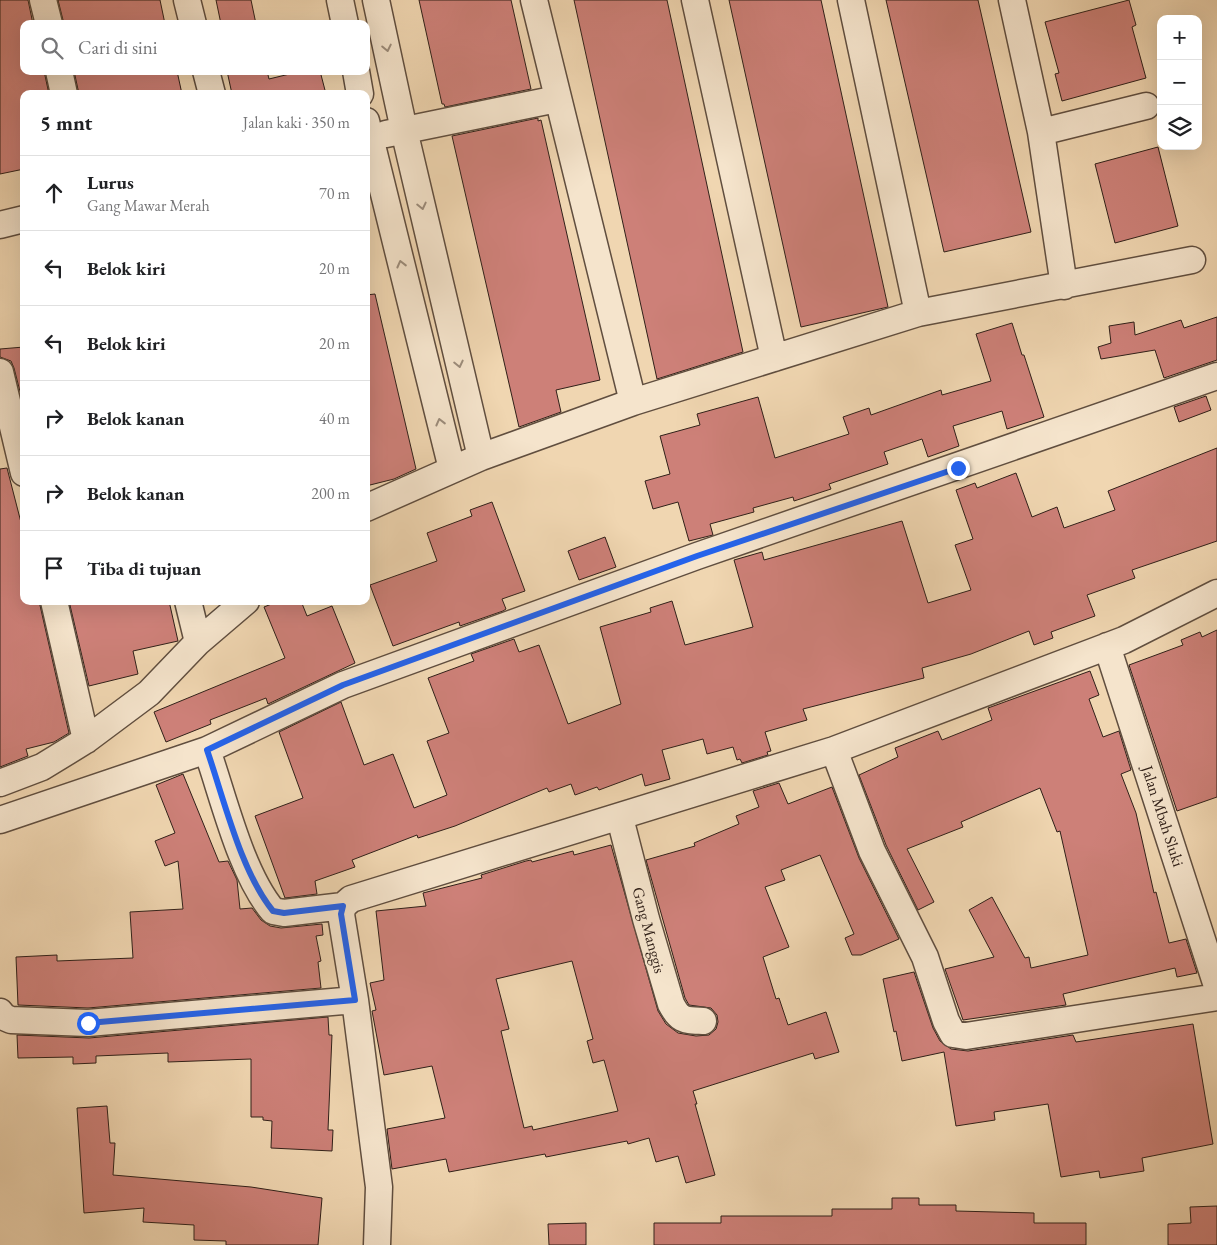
<!DOCTYPE html>
<html lang="id">
<head>
<meta charset="utf-8">
<style>
  :root { --surface:#fff; --page:#f6f6f6; --text:#202124; --muted:#757577; --line:#e0e0e0 }
  body { margin:0; font-family:"EB Garamond",serif; background:var(--page); color:var(--text) }
  .controls { position:absolute; right:15px; top:15px; display:grid; overflow:hidden; border-radius:10px; box-shadow:0 5px 20px #0002 }
  .controls button { width:45px; height:45px; display:grid; place-items:center; padding:0; border:0; border-bottom:1px solid var(--line); background:var(--surface); color:var(--text); font:25px sans-serif }
  .stop { position:absolute; width:15px; height:15px; margin:-11px; border:4px solid #2563eb; border-radius:50%; background:#fff }
  .stop.end { background:#2563eb; border-color:#fff; box-shadow:0 1px 5px #0008 }
  .list { margin:0; padding:0; list-style:none }
  h2 { display:flex; justify-content:space-between; align-items:center; height:65px; margin:0; padding:0 20px; font-size:21px }
  h2 small { font-size:16px; font-weight:400; color:var(--muted) }
  .list li { display:grid; grid-template-columns:32px 1fr auto; gap:15px; align-items:center; box-sizing:border-box; height:75px; padding:0 20px; border-top:1px solid var(--line) }
  .list b { display:block; font-size:19px; white-space:nowrap }
  .list p { margin:0; font-size:16px; white-space:nowrap; color:var(--muted) }
  .list em { font-size:16px; font-style:normal; color:var(--muted) }
  .icon { flex:none; width:28px; height:28px; fill:none; stroke:currentColor; stroke-width:2; stroke-linecap:round; stroke-linejoin:round }
  .map { position:relative; flex:none; width:1217px; height:1245px; overflow:hidden }
  .search { position:absolute; background:var(--surface); box-shadow:0 5px 20px #0002; left:20px; top:20px; width:350px; height:55px; display:flex; align-items:center; gap:12px; box-sizing:border-box; padding:0 18px; border-radius:10px; color:var(--muted); font-size:19px }
  .panel { position:absolute; background:var(--surface); box-shadow:0 5px 20px #0002; left:20px; top:90px; width:350px; height:515px; border-radius:10px }
  .map>svg:first-child { display:block }
  .building { fill:#cd8078; stroke:#302019; fill-rule:evenodd }
  .lines { fill:none; stroke-linecap:round; stroke-linejoin:round }
  .minor-casing { stroke:#604e3f; stroke-width:29 }
  .minor { stroke:#f5e4cc; stroke-width:26 }
  .oneway { stroke:#9c8c7b }
  .route { stroke:#2563eb; stroke-width:6 }
  .labels { text-anchor:middle; dominant-baseline:central; stroke-width:4.5; stroke-linejoin:round; paint-order:stroke }
  .street-label { font-size:16px; fill:#302019; stroke:#f5e4cc }
</style>
</head>
<body>
<div class="map">
<svg width="1217" height="1245" viewBox="0 0 1217 1245">
  <rect width="100%" height="100%" fill="#f0d6b1"/>
  <filter id="stains"><feTurbulence type="fractalNoise" baseFrequency=".004" numOctaves="4"/><feColorMatrix values="0 0 0 0 .2 0 0 0 0 .09 0 0 0 0 .02 0 0 0 .5 -.17"/></filter>
  <radialGradient id="worn" r=".72"><stop offset=".6" stop-color="#630" stop-opacity="0"/><stop offset="1" stop-color="#630" stop-opacity=".3"/></radialGradient>
  <path class="building" d="M0,0H28L33,24H24V71H44L49,94H24V169L0,174Z
    M58,0H160L165,24H64Z
    M216,0H251L256,24H221Z
    M419,0H511L531,89L445,107L444,104H442Z
    M574,0H667L743,352L657,379Z
    M729,0H821L888,307L801,327Z
    M886,0H978L1031,232L944,252Z
    M1129,0L1136,25L1132,27L1146,78L1062,101L1055,74L1059,73L1045,22Z
    M74,71H177L182,94H79Z
    M227,71H267L269,79L302,71H320L326,94H232Z
    M538,118V121L541,120L600,380L556,390L561,412L519,427L452,136Z
    M1158,147L1178,226L1115,243L1095,164Z
    M375,294L416,469L394,479L366,486V295Z
    M1217,317V360L1164,378L1155,350L1101,359L1098,347L1111,343L1109,326L1134,322L1135,335L1181,320L1184,328Z
    M1012,323L1022,355H1024L1044,417L1007,429L1002,411L953,426L959,446L928,457L922,439L884,452L888,464L829,484L831,489L794,501L793,497L753,508L754,512L710,524L713,535L689,541L678,502L653,509L645,481L670,474L660,436L700,425L697,414L758,397L775,458L849,434L843,417L869,408L871,415L941,390L942,395L991,381L976,334Z
    M24,347V407L14,368L11,361L0,357V349Z
    M1206,396L1211,410L1179,422L1174,407Z
    M1217,448V541L1132,570L1135,578L1087,595L1095,616L1051,632L1053,638L1034,645L1029,631L971,654L922,668L924,678L803,709L807,720L765,732L771,751L767,752L768,755L742,763L740,759L737,760L733,747L707,754L703,739L662,750L670,779L645,786L642,774L599,790L597,787L575,795L571,784L549,792L547,788L455,826L418,838L417,835L352,860L355,867L315,881L317,894L285,898L255,816L303,798L279,732L341,702L364,765L393,754L414,808L447,795L427,741L449,733L428,678L474,661L471,654L514,639L519,652L539,645L568,724L621,704L600,627L651,612L650,608L672,601L685,645L753,627L734,560L762,552L764,560L902,521L928,603L971,590L955,545L973,539L956,490L975,483L977,488L1016,473L1032,517L1057,507L1064,528L1115,510L1108,491Z
    M7,468L24,534V601H39L69,733L54,742L26,749L28,756L0,767V469Z
    M492,502L525,591L502,599L506,609L503,611L460,626L459,622L393,646L370,585L437,561L427,533L472,516L470,510Z
    M605,537L616,567L579,580L568,551Z
    M69,601H169L178,641L133,651L138,674L89,686Z
    M279,601H301L307,616L332,606L355,663L268,704L266,698L210,720L211,724L166,742L154,712L285,658L264,607Z
    M1217,630V797L1177,811L1129,665L1183,645L1181,640L1200,632L1202,637Z
    M1090,671L1099,695L1089,699L1103,737L1119,731L1131,770L1121,774L1136,813L1154,893L1156,892L1169,943L1186,939L1197,973L1177,977L1175,968L1063,994L1066,1005L963,1020L945,969L994,957L969,910L992,897L1025,958L1029,957L1031,968L1088,955L1060,831L1057,832L1040,788L961,822L963,827L907,849L934,902L918,910L886,845L859,775L898,757L895,748L938,731L942,740L992,720L988,708Z
    M183,774L219,862L228,861L237,880L240,909L252,908L261,920L270,926L281,928L322,924L323,935L316,936L321,961L318,962L321,988L88,1008L18,1005L16,957L57,955V961L133,958L130,912L183,909L178,861L165,866L155,841L175,833L156,785Z
    M779,783L788,804L832,787L859,858L899,939L861,955H852L845,938L854,934L820,855L781,870L785,880L765,887L789,947L763,957L776,999L779,998L788,1025L826,1012L839,1052L815,1059L813,1053L693,1091L697,1104H695L715,1175L686,1183L678,1156L656,1162L649,1138L628,1144L627,1141L546,1157L545,1154L449,1172L446,1159L392,1169L387,1129L445,1118L432,1066L384,1075L372,1011L376,1010L370,983L384,980L376,911L426,906L423,893L482,878L481,875L526,861L531,860L532,862L573,851L574,855L611,845L658,1011L666,1024L678,1033L696,1036L709,1035L716,1029L718,1022L717,1015L711,1008L689,1005L685,998L646,860L695,846L694,843L739,824L736,816L759,807L753,791ZM572,961L593,1039L587,1041L593,1063L604,1060L618,1111L533,1130L532,1126L524,1128L501,1031L509,1029L496,979Z
    M914,972L933,1028L940,1041L951,1049L968,1051L1073,1035L1076,1042L1193,1024L1213,1144L1142,1158L1144,1171L1100,1178L1099,1171L1061,1177L1048,1104L994,1112L995,1120L956,1126L944,1052L902,1061L896,1031L894,1032L883,979Z
    M328,1017L329,1035H332L328,1130H333L332,1151L271,1148L272,1121L263,1120V1117H251V1059L168,1062V1053L96,1056V1063L73,1064V1057L18,1058L17,1035L89,1038Z
    M107,1106L110,1143H115L113,1175L251,1187L322,1198L318,1245H226V1241L194,1240V1225L143,1222L144,1208L84,1213L77,1108Z
    M892,1198H919V1205H956V1211L1034,1213V1223H1086V1245H654V1223H721V1216H832V1209H892Z
    M1217,1206V1245H1168V1224L1191,1223L1190,1207Z
    M586,1223V1245H549L548,1224Z"/>
  <g class="lines">
    <defs>
      <path id="minor" d="M43,0L49,24
        M187,0L193,24
        M340,0L345,24
        M376,0L404,130L481,457
        M534,0L633,402
        M695,0L774,358
        M851,0L918,313
        M1012,0L1041,132L1064,286
        M59,71L64,94
        M206,71L212,94
        M356,71L360,94
        M366,121L452,469
        M1041,132L1146,106
        M386,134L557,99
        M0,225L24,219
        M0,372L24,473
        M366,508L481,457L633,402L918,313L1192,260
        M54,601L86,740
        M188,601L198,642
        M1107,646L1217,986
        M207,750C224,799 241,873 273,911L284,913L343,906
        M834,750L872,851L925,957L946,1021L953,1034L966,1036L1217,997
        M0,783L42,767L86,740L149,693L198,642L246,601
        M620,818L646,919L671,1004C680,1021 684,1020 703,1021
        M0,820L207,750L343,685L697,556L1217,376
        M0,1012L4,1017L11,1020L88,1023L355,1000
        M377,1245L379,1187L355,1000L341,914L343,906L351,899L834,750L1124,640L1217,593"/>
    </defs>
    <use href="#minor" class="minor-casing"/>
    <use href="#minor" class="minor"/>
  </g>
  <defs><path id="oneway-chevron" d="M-2-3.5L2.5 0L-2 3.5" fill="none" stroke-width="1.6" stroke-linecap="round" stroke-linejoin="round" transform="scale(1.25)"/></defs>
  <g class="oneway">
    <use href="#oneway-chevron" transform="translate(387 48) rotate(78)"/>
    <use href="#oneway-chevron" transform="translate(422 206) rotate(77)"/>
    <use href="#oneway-chevron" transform="translate(401 264) rotate(-104)"/>
    <use href="#oneway-chevron" transform="translate(459 364) rotate(77)"/>
    <use href="#oneway-chevron" transform="translate(440 422) rotate(-104)"/>
  </g>
  <g class="lines">
    <path class="route" d="M88,1023L355,1000L341,914L343,906L284,913L273,911C241,872 224,799 207,750L343,685L697,556L958,468"/>
  </g>
  <g class="labels">
    <g class="street-label">
      <text transform="translate(1163 816) rotate(72)">Jalan Mbah Sluki</text>
      <text transform="translate(649 930) rotate(75)">Gang Manggis</text>
    </g>
  </g>
  <rect width="100%" height="100%" filter="url(#stains)"/>
  <rect width="100%" height="100%" fill="url(#worn)"/>
</svg>
<div class="controls">
<button>+</button>
<button>−</button>
<button><svg class="icon" aria-label="layers" viewBox="0 0 24 24"><path d="M12 4l9 5-9 5-9-5zM3 14l9 5 9-5"/></svg></button>
</div>
<div class="stop" style="left:88px;top:1023px"></div>
<div class="stop end" style="left:958px;top:468px"></div>
<div class="search"><svg class="icon" aria-label="search" viewBox="0 0 24 24"><circle cx="10" cy="10" r="6"/><path d="M15 15l6 6"/></svg>Cari di sini</div>
<section class="panel">
<h2>5 mnt<small>Jalan kaki · 350 m</small></h2>
<ul class="list">
<li><svg class="icon" aria-label="ahead" viewBox="0 0 24 24"><path d="M12 20V5M6 11l6-6 6 6"/></svg><div><b>Lurus</b><p>Gang Mawar Merah</p></div><em>70 m</em></li>
<li><svg class="icon" aria-label="left" viewBox="0 0 24 24"><path d="M17 20v-9H6M10 6l-5 5 5 5"/></svg><div><b>Belok kiri</b></div><em>20 m</em></li>
<li><svg class="icon" aria-label="left" viewBox="0 0 24 24"><path d="M17 20v-9H6M10 6l-5 5 5 5"/></svg><div><b>Belok kiri</b></div><em>20 m</em></li>
<li><svg class="icon" aria-label="right" viewBox="0 0 24 24"><path d="M7 20v-9h11M14 6l5 5-5 5"/></svg><div><b>Belok kanan</b></div><em>40 m</em></li>
<li><svg class="icon" aria-label="right" viewBox="0 0 24 24"><path d="M7 20v-9h11M14 6l5 5-5 5"/></svg><div><b>Belok kanan</b></div><em>200 m</em></li>
<li><svg class="icon" aria-label="arrive" viewBox="0 0 24 24"><path d="M6 21V4h12l-3 4 3 4H6"/></svg><div><b>Tiba di tujuan</b></div></li>
</ul>
</section>
</div>
</body>
</html>
